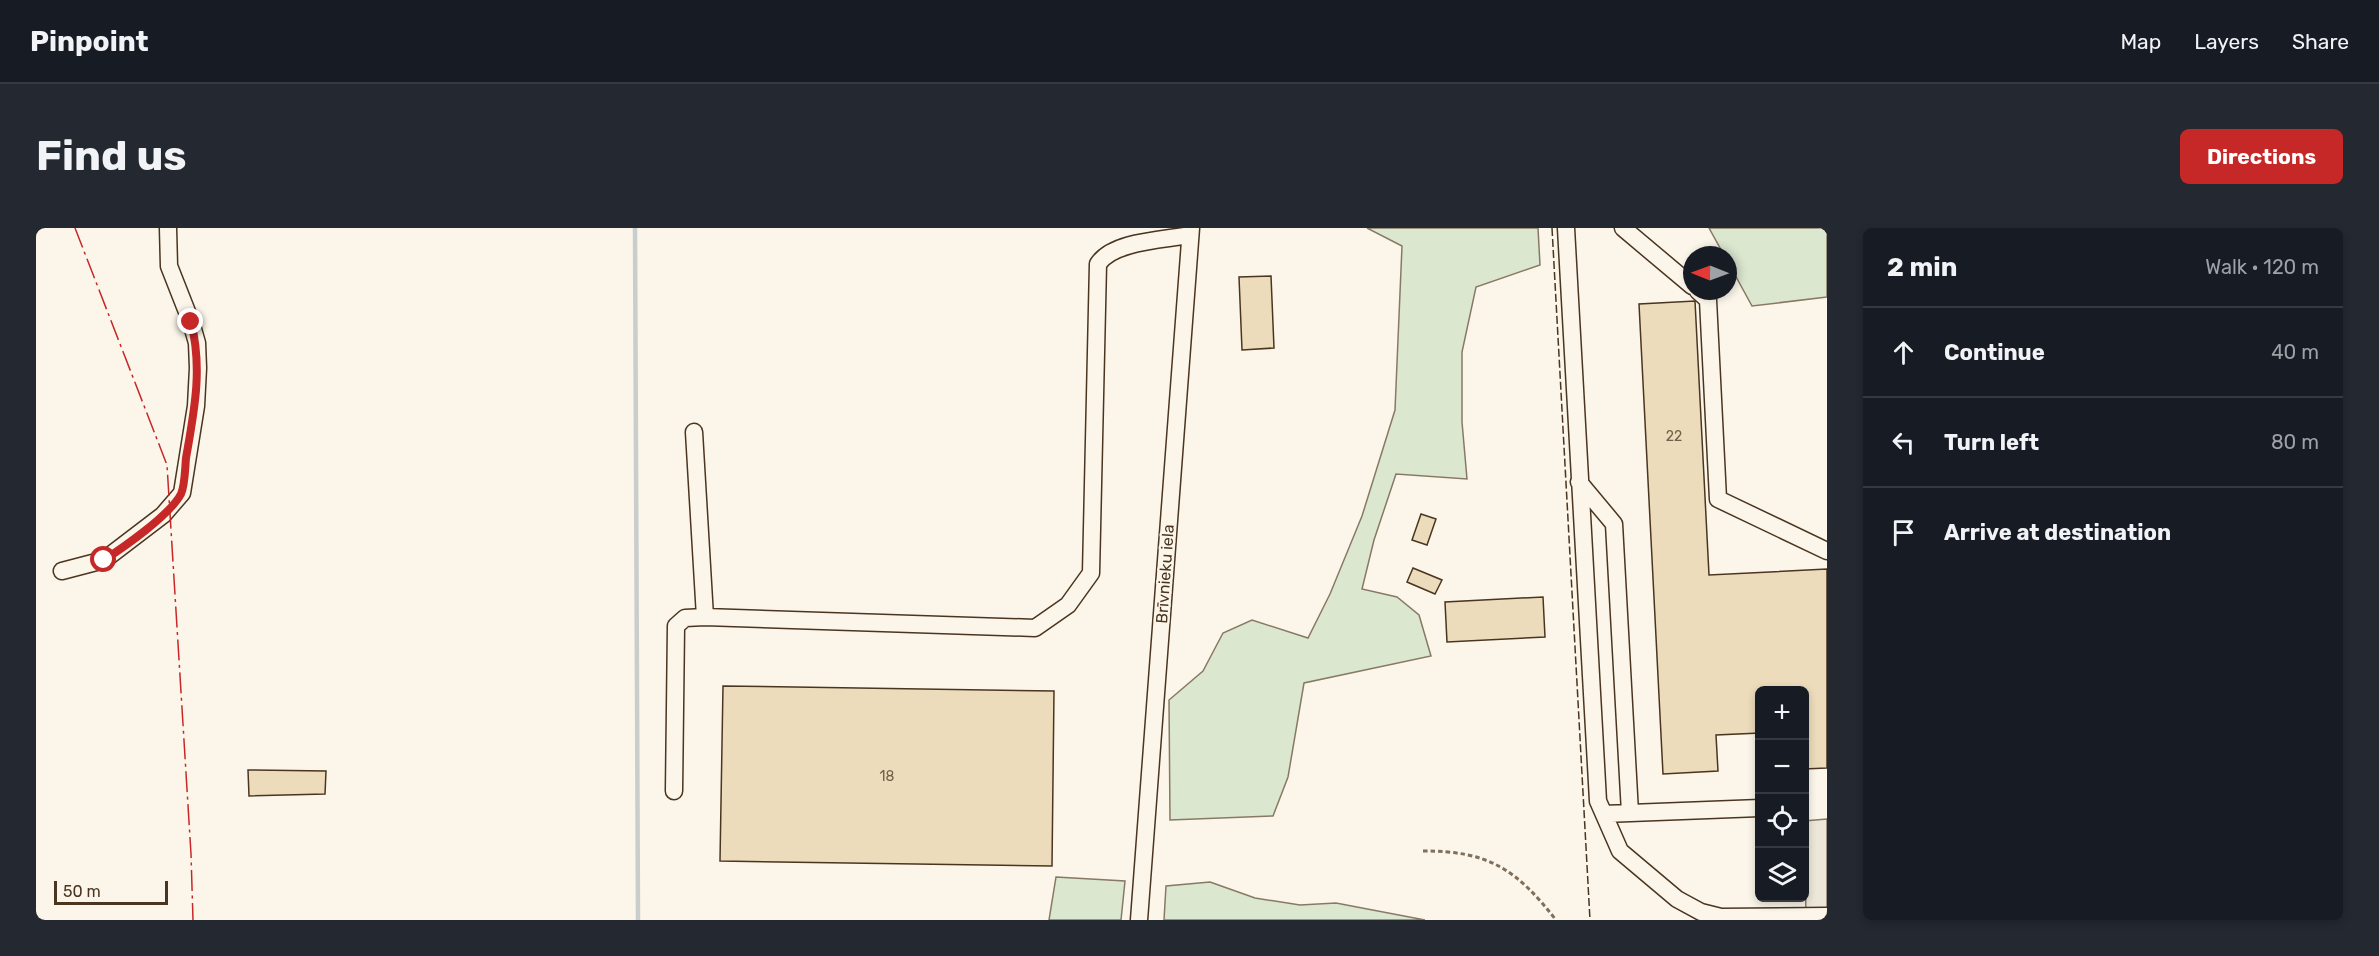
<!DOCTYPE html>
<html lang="en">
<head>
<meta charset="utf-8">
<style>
  :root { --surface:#171b24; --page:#242831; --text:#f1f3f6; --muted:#9ea1a6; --line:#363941; --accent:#c62828 }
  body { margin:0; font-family:Rubik,sans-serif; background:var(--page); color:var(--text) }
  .controls { position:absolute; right:18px; bottom:18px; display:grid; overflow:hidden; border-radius:9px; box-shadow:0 3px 9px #0003 }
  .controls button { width:54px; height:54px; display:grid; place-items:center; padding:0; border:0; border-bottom:2px solid var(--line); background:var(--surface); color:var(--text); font:30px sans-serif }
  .compass { position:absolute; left:1647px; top:18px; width:54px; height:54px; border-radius:50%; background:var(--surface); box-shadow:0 3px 9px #0003; rotate:271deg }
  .scale { position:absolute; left:18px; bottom:15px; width:114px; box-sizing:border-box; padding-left:6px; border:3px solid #4a3520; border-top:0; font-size:16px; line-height:21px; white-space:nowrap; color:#4a3520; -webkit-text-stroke:4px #fbf6e9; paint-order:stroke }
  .stop { position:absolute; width:18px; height:18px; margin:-14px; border:4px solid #c62828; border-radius:50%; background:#fff }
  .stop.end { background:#c62828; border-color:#fff; box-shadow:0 2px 6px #0008 }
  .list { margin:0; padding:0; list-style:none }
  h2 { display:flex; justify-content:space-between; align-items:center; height:78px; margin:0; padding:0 24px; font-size:26px }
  h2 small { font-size:20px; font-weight:400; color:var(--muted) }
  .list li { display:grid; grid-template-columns:39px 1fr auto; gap:18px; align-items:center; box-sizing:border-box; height:90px; padding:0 24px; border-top:2px solid var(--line) }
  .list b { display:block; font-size:22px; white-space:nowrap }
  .list em { font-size:20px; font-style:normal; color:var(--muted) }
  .icon { flex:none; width:33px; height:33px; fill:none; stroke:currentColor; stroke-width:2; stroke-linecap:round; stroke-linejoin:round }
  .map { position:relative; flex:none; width:1791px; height:692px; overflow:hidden; border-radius:9px }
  header { display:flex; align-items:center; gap:36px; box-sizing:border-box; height:84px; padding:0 30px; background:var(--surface); border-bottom:2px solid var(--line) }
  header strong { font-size:28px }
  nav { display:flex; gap:33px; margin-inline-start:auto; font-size:21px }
  .intro { display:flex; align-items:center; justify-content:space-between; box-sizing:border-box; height:144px; padding:0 36px }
  h1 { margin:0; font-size:42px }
  .button { padding:15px 27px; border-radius:9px; background:var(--accent); color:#fff; font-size:21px; font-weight:700 }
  main { display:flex; gap:36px; padding:0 36px }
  aside { flex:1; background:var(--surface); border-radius:9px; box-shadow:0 3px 9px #0003 }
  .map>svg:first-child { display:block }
  .green { fill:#dce7d0; stroke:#887966; stroke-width:1.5 }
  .parking { fill:#ede7d9; stroke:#887966; stroke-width:1.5 }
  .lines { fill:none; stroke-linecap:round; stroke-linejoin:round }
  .stream { stroke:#c9cecd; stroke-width:4.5 }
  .building { fill:#ecdcbc; stroke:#4a3520; stroke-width:1.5 }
  .minor-casing { stroke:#4a3520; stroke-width:19 }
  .path { stroke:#7f6f5c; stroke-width:3; stroke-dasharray:4.5 3; stroke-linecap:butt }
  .minor { stroke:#fbf6e9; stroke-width:16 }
  .fence { stroke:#4a3520; stroke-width:1.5; stroke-dasharray:8 3; stroke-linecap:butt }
  .power { stroke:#c62828; stroke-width:1.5; stroke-dasharray:21 4.5 3 4.5; stroke-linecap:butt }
  .route { stroke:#c62828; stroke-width:8 }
  .labels { text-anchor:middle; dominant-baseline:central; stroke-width:4.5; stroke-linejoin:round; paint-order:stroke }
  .number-label { font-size:14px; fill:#725f47 }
  .street-label { font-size:16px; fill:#4a3520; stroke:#fbf6e9 }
</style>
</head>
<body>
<header>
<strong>Pinpoint</strong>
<nav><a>Map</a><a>Layers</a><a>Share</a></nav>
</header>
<div class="intro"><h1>Find us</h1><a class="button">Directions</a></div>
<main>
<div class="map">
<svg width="1791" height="692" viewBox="0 0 1791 692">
  <rect width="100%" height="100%" fill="#fbf6e9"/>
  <path class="green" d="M1331,0H1502L1504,37L1440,59L1426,124V194L1431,251L1360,246L1338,312L1326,361L1361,369L1383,387L1395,428L1268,455L1252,549L1237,588L1134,592L1133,472L1167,443L1187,405L1216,392L1272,410L1294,366L1326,288L1359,182L1366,18Z
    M1673,0H1791V69L1716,78L1692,34V27H1688Z
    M1020,649L1089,653L1085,692H1013Z
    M1174,654L1219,670L1264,677L1300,675L1389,692H1128L1130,658Z"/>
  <path class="parking" d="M1791,591V688H1770L1768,593Z"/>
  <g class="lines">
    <path class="stream" d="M599,0L602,692"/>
  </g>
  <path class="building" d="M1235,48L1238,120L1206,122L1203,49Z
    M1659,73L1673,347L1791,341V540L1768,541V463H1724V505L1680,507L1682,543L1627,546L1603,76Z
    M1385,286L1400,291L1391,317L1376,312Z
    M1377,340L1406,352L1399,366L1371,354Z
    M1507,369L1509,409L1411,414L1409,374Z
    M687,458L1018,463L1016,638L684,633Z
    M212,542L290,543L289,566L213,568Z"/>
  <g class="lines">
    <defs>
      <path id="minor" d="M1530,0L1562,573L1584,623L1641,671L1665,684L1685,689L1791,688
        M1587,0L1656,58
        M1662,63L1672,72L1682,271L1791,323
        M658,204L669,389L999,400L1032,377L1055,345L1062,36C1077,13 1128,12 1154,7
        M1543,254L1578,296L1594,585
        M26,343L68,332L127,287L146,265L160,178L162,140L161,115L155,94L133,38L132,0
        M638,563L640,398L649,390L669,389
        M1568,586L1724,580
        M1103,692L1155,0"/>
    </defs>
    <use href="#minor" class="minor-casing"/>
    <path class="path" d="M1387,623C1453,623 1480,641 1520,692"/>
    <use href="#minor" class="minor"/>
    <path class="fence" d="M1516,0L1554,692"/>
    <path class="power" d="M39,0L131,237L155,626L157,692"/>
  </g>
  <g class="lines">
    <path class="route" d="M68,332C88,319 134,287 145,266C149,257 149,241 150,230C158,184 167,141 155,94"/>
  </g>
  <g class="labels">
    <g class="number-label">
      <text x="1638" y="208">22</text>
      <text x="851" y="548">18</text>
    </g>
    <g class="street-label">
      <text transform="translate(1129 346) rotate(-86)">Brīvnieku iela</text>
    </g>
  </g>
</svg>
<div class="controls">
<button>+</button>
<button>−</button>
<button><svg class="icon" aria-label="locate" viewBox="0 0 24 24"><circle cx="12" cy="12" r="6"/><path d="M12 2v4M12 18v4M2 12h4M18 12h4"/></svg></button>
<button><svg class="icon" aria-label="layers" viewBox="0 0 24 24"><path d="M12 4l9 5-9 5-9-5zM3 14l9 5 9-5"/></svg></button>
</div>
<svg class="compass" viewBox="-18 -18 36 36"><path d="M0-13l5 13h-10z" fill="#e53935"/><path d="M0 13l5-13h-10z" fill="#9ea1a6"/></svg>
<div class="scale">50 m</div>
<div class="stop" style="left:68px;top:332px"></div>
<div class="stop end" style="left:155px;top:94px"></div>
</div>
<aside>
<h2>2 min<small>Walk · 120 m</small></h2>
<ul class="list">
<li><svg class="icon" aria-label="ahead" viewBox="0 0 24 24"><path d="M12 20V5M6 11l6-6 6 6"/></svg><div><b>Continue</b></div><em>40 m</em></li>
<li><svg class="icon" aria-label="left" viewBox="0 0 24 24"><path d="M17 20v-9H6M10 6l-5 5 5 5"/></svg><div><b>Turn left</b></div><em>80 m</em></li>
<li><svg class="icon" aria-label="arrive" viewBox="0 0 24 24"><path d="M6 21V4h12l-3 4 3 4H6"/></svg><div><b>Arrive at destination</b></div></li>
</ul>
</aside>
</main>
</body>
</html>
